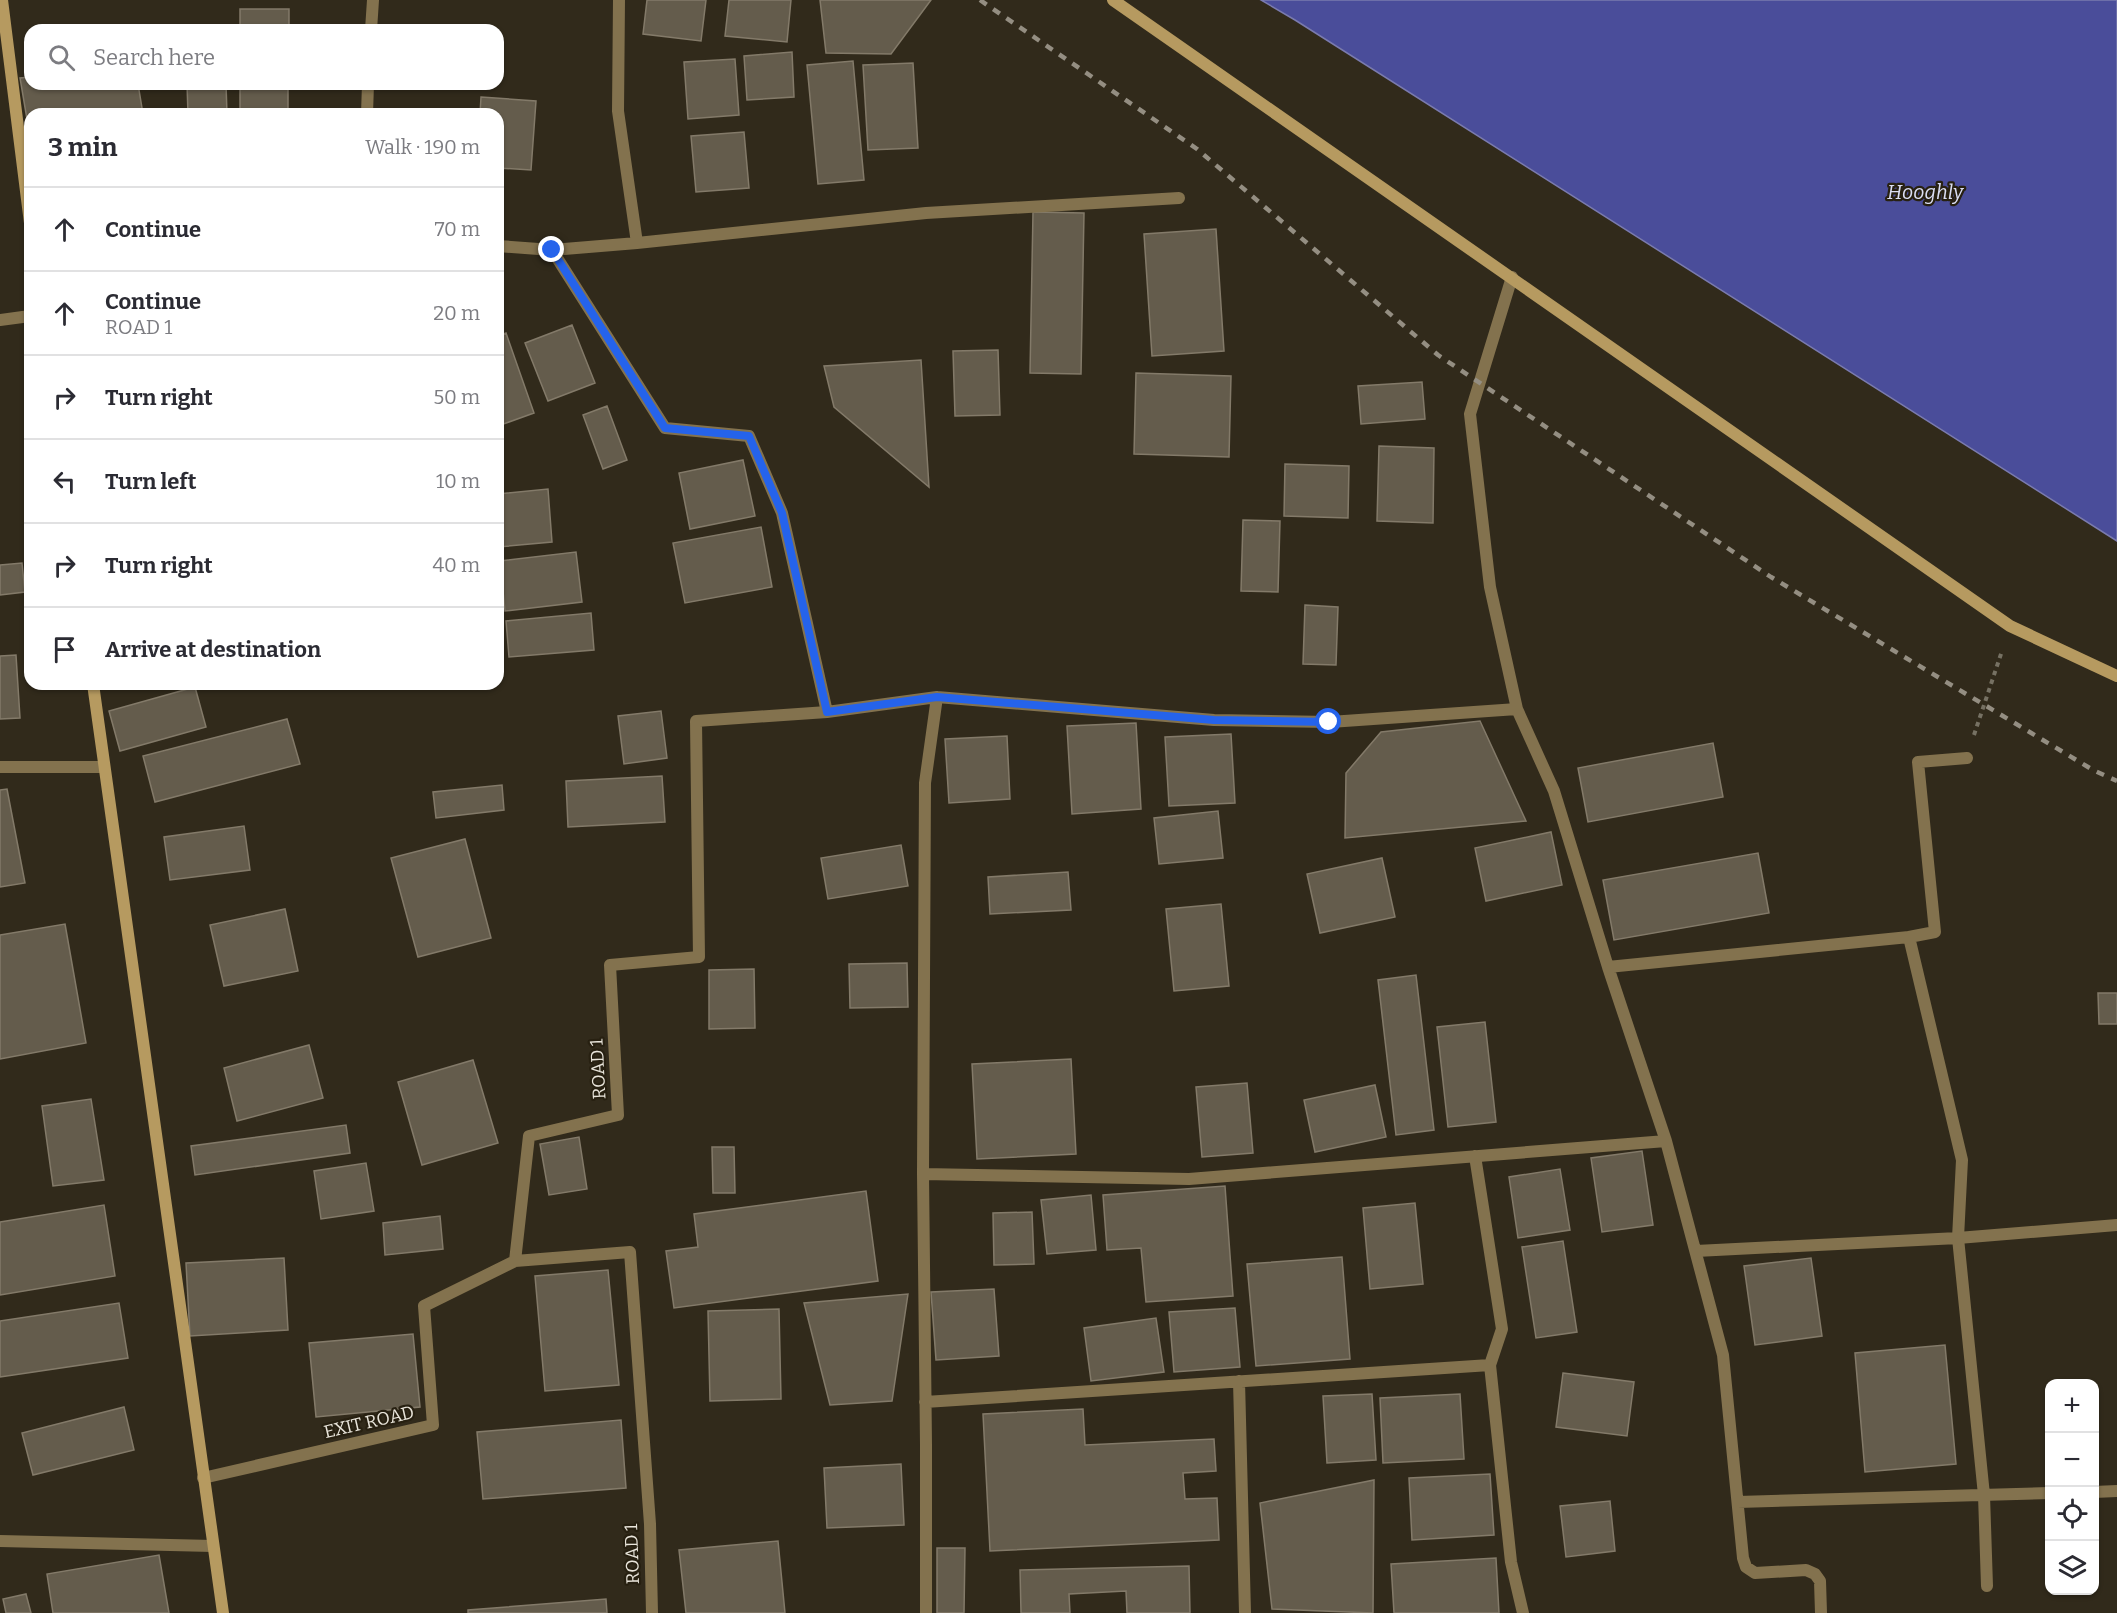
<!DOCTYPE html>
<html lang="en">
<head>
<meta charset="utf-8">
<style>
  :root { --surface:#fff; --page:#f2f2f3; --text:#2b2b33; --muted:#7c7c81; --line:#e1e1e2 }
  body { margin:0; font-family:Bitter,serif; background:var(--page); color:var(--text) }
  .controls { position:absolute; right:18px; bottom:18px; display:grid; overflow:hidden; border-radius:12px; box-shadow:0 2px 4px #0004 }
  .controls button { width:54px; height:54px; display:grid; place-items:center; padding:0; border:0; border-bottom:2px solid var(--line); background:var(--surface); color:var(--text); font:30px sans-serif }
  .stop { position:absolute; width:18px; height:18px; margin:-14px; border:4px solid #2563eb; border-radius:50%; background:#fff }
  .stop.end { background:#2563eb; border-color:#fff; box-shadow:0 2px 6px #0008 }
  .list { margin:0; padding:0; list-style:none }
  h2 { display:flex; justify-content:space-between; align-items:center; height:78px; margin:0; padding:0 24px; font-size:26px }
  h2 small { font-size:20px; font-weight:400; color:var(--muted) }
  .list li { display:grid; grid-template-columns:39px 1fr auto; gap:18px; align-items:center; box-sizing:border-box; height:84px; padding:0 24px; border-top:2px solid var(--line) }
  .list b { display:block; font-size:22px; white-space:nowrap }
  .list p { margin:0; font-size:20px; white-space:nowrap; color:var(--muted) }
  .list em { font-size:20px; font-style:normal; color:var(--muted) }
  .icon { flex:none; width:33px; height:33px; fill:none; stroke:currentColor; stroke-width:2; stroke-linecap:round; stroke-linejoin:round }
  .map { position:relative; flex:none; width:2117px; height:1613px; overflow:hidden }
  .search { position:absolute; background:var(--surface); box-shadow:0 2px 4px #0004; left:24px; top:24px; width:480px; height:66px; display:flex; align-items:center; gap:15px; box-sizing:border-box; padding:0 21px; border-radius:18px; color:var(--muted); font-size:22px }
  .panel { position:absolute; background:var(--surface); box-shadow:0 2px 4px #0004; left:24px; top:108px; width:480px; height:582px; border-radius:18px }
  .map>svg:first-child { display:block }
  .water { fill:#4a4d9a; stroke:#7a7bae; stroke-width:1.5 }
  .building { fill:#645c4c; stroke:#837a69; stroke-width:1.5 }
  .lines { fill:none; stroke-linecap:round; stroke-linejoin:round }
  .path { stroke:#767163; stroke-width:4; stroke-dasharray:4.5 4.5; stroke-linecap:butt }
  .lane { stroke:#83724e; stroke-width:12 }
  .street { stroke:#83724e; stroke-width:12 }
  .secondary { stroke:#b69a60; stroke-width:12 }
  .rail { stroke:#948e82; stroke-width:4.5; stroke-dasharray:8 8; stroke-linecap:butt }
  .route { stroke:#2563eb; stroke-width:8 }
  .labels { text-anchor:middle; dominant-baseline:central; stroke-width:4.5; stroke-linejoin:round; paint-order:stroke }
  .street-label { font-size:18px; fill:#e9e5db; stroke:#272011 }
  .water-label { font-size:20px; font-style:italic; fill:#dbdef4; stroke:#272011 }
</style>
</head>
<body>
<div class="map">
<svg width="2117" height="1613" viewBox="0 0 2117 1613">
  <rect width="100%" height="100%" fill="#312a1b"/>
  <path class="water" d="M1261,0H2117V541L1295,20Z"/>
  <path class="building" d="M647,0H706L701,41L643,34Z
    M729,0H791L787,42L725,36Z
    M820,0H931L891,54L826,53Z
    M240,9H289V30H240Z
    M792,52L794,97L747,100L744,56Z
    M735,59L739,115L688,119L684,62Z
    M853,61L864,180L818,184L807,65Z
    M913,63L918,148L868,150L863,65Z
    M30,77V84H138L143,114H30V137L20,78Z
    M187,84H226L227,114H188Z
    M240,84H288V114H240Z
    M481,97L536,101L531,170L498,168V114H480Z
    M744,132L749,188L696,192L691,136Z
    M1033,212L1084,213L1081,374L1030,373Z
    M1216,229L1224,351L1152,356L1144,234Z
    M572,325L595,383L548,401L525,343Z
    M506,333L534,413L498,426V336Z
    M998,350L1000,415L955,416L953,351Z
    M921,360L929,487L834,407L824,366Z
    M1136,373L1231,376L1229,457L1134,454Z
    M1422,382L1425,419L1361,424L1358,386Z
    M607,406L627,460L603,469L583,415Z
    M1379,446L1434,448L1433,523L1377,521Z
    M743,460L755,516L690,529L679,473Z
    M1285,464L1349,466L1348,518L1284,516Z
    M548,489L552,542L498,547V494Z
    M1243,520L1280,521L1278,592L1241,591Z
    M761,527L772,587L685,603L673,543Z
    M576,552L582,602L505,611L500,561Z
    M22,563L25,592L0,595V565Z
    M1305,605L1338,607L1336,665L1303,664Z
    M591,613L594,650L509,657L506,621Z
    M16,655L20,718L0,719V656Z
    M195,687L206,727L120,751L109,711Z
    M661,711L667,758L624,764L618,716Z
    M287,719L300,764L155,802L143,756Z
    M1480,721L1526,821L1345,838L1346,773L1381,732Z
    M1136,723L1141,809L1072,814L1067,726Z
    M1231,734L1235,803L1169,806L1165,737Z
    M1007,736L1010,799L949,803L945,739Z
    M1713,743L1723,797L1588,822L1578,768Z
    M662,776L665,822L568,827L566,781Z
    M502,785L504,810L436,818L433,792Z
    M7,789L25,883L0,887V790Z
    M1218,811L1223,858L1159,864L1154,818Z
    M244,826L250,870L170,880L164,837Z
    M1551,832L1562,885L1486,901L1475,848Z
    M465,839L491,938L418,957L391,858Z
    M901,845L908,886L828,899L821,858Z
    M1758,853L1769,913L1614,940L1603,880Z
    M1382,858L1395,917L1320,933L1307,874Z
    M1068,872L1071,910L990,914L988,877Z
    M1221,904L1229,986L1174,991L1166,909Z
    M285,909L298,971L224,986L210,925Z
    M65,924L86,1043L0,1059V935Z
    M907,963L908,1007L850,1008L849,964Z
    M754,969L755,1028L709,1029V970Z
    M1416,975L1434,1130L1396,1135L1378,980Z
    M2098,993H2117V1024H2099Z
    M1485,1022L1496,1122L1448,1127L1437,1027Z
    M309,1045L323,1098L237,1121L224,1068Z
    M1071,1059L1076,1154L977,1159L972,1064Z
    M473,1060L498,1143L422,1165L398,1082Z
    M1247,1083L1253,1153L1202,1157L1196,1087Z
    M1375,1085L1386,1137L1315,1152L1304,1100Z
    M91,1099L104,1180L53,1186L42,1106Z
    M346,1125L350,1153L195,1175L191,1146Z
    M579,1137L587,1189L549,1195L540,1144Z
    M712,1147H734L735,1193H713Z
    M1642,1151L1653,1225L1602,1232L1591,1158Z
    M366,1163L374,1211L321,1219L314,1171Z
    M1560,1169L1570,1230L1518,1238L1509,1177Z
    M1225,1186L1233,1296L1146,1302L1141,1248L1107,1250L1103,1195Z
    M866,1191L878,1281L674,1308L666,1251L698,1247L694,1214Z
    M1091,1195L1096,1250L1047,1254L1041,1200Z
    M1415,1203L1423,1284L1370,1289L1363,1208Z
    M104,1205L115,1276L0,1295V1222Z
    M1032,1212L1034,1264L994,1265L993,1213Z
    M440,1216L443,1249L385,1255L383,1223Z
    M1563,1241L1577,1332L1536,1338L1522,1247Z
    M1342,1257L1350,1359L1256,1366L1247,1264Z
    M284,1258L288,1330L190,1336L186,1263Z
    M1811,1258L1822,1336L1755,1345L1744,1266Z
    M608,1270L619,1385L545,1391L535,1276Z
    M994,1289L999,1356L936,1360L931,1292Z
    M908,1294L892,1401L830,1405L804,1303Z
    M119,1303L128,1358L0,1377V1321Z
    M1235,1308L1240,1367L1174,1372L1169,1312Z
    M779,1309L781,1399L710,1401L708,1311Z
    M1156,1318L1164,1372L1091,1381L1084,1328Z
    M413,1334L420,1407L316,1417L309,1343Z
    M1945,1345L1956,1464L1865,1472L1855,1353Z
    M1563,1373L1634,1382L1627,1436L1556,1427Z
    M1372,1394L1376,1460L1327,1463L1323,1396Z
    M1460,1394L1464,1459L1383,1463L1380,1398Z
    M124,1407L134,1450L33,1475L22,1433Z
    M1083,1409L1085,1445L1214,1439L1216,1471L1183,1473L1185,1499L1217,1498L1219,1540L990,1551L983,1414Z
    M621,1420L626,1488L483,1499L477,1432Z
    M901,1464L904,1525L827,1528L824,1468Z
    M1490,1474L1494,1535L1412,1540L1409,1478Z
    M1374,1480L1373,1613L1272,1609L1260,1503Z
    M1610,1501L1615,1551L1566,1557L1560,1506Z
    M778,1541L785,1613H686L679,1550Z
    M937,1548H965L964,1613H937Z
    M159,1555L169,1613H53L47,1574Z
    M1496,1558L1499,1613H1394L1391,1564Z
    M1189,1566L1190,1613H1127L1126,1591L1069,1594L1070,1613H1021L1020,1570Z
    M26,1594L31,1613H6L3,1599Z
    M606,1599L607,1613H468V1610Z"/>
  <g class="lines">
    <path class="path" d="M1974,735L2002,651"/>
    <path class="lane" d="M0,320L30,316
      M0,767H104
      M0,1541L213,1546"/>
    <path class="street" d="M619,0L618,111L637,243
      M371,30L373,0
      M367,114L368,84
      M498,246L552,250L637,243L926,213L1179,198
      M552,250L665,428L749,436L782,513L827,712
      M1512,277L1470,414L1490,587L1517,709L1554,791L1608,967L1666,1141L1723,1355L1743,1558L1746,1567L1755,1573L1806,1570L1815,1574L1820,1581L1821,1613
      M1967,758L1918,762L1935,932L1909,937L1962,1160L1958,1238L1984,1495L1987,1586
      M1608,967L1909,937
      M1475,1156L1502,1329L1490,1365L1511,1562L1523,1613
      M923,1174L1189,1179L1666,1141
      M1696,1251L1958,1238L2117,1225
      M1239,1381L1245,1613
      M925,1402L1490,1365
      M203,1478L433,1425L424,1306L515,1261
      M2094,1492L2117,1491
      M1738,1502L2050,1493
      M652,1613L650,1524L630,1252L515,1261L529,1136L618,1115L610,965L699,957L696,721L827,712L937,697L1214,720L1330,722L1517,709
      M926,1613V1444L923,1174L925,783L937,697"/>
    <path class="secondary" d="M2,0L30,223
      M1113,0L2010,626L2117,676
      M93,684L223,1613"/>
    <path class="rail" d="M980,0L1197,149L1438,355L1771,577L2093,770L2117,781"/>
  </g>
  <g class="lines">
    <path class="route" d="M552,250L665,428L749,436L782,513L827,712L937,697L1214,720L1329,722"/>
  </g>
  <g class="labels">
    <g class="street-label">
      <text transform="translate(598 1069) rotate(-93)">ROAD 1</text>
      <text transform="translate(369 1422) rotate(-13)">EXIT ROAD</text>
      <text transform="translate(632 1554) rotate(-92)">ROAD 1</text>
    </g>
    <g class="water-label">
      <text x="1925" y="192">Hooghly</text>
    </g>
  </g>
</svg>
<div class="controls">
<button>+</button>
<button>−</button>
<button><svg class="icon" aria-label="locate" viewBox="0 0 24 24"><circle cx="12" cy="12" r="6"/><path d="M12 2v4M12 18v4M2 12h4M18 12h4"/></svg></button>
<button><svg class="icon" aria-label="layers" viewBox="0 0 24 24"><path d="M12 4l9 5-9 5-9-5zM3 14l9 5 9-5"/></svg></button>
</div>
<div class="stop" style="left:1329px;top:722px"></div>
<div class="stop end" style="left:552px;top:250px"></div>
<div class="search"><svg class="icon" aria-label="search" viewBox="0 0 24 24"><circle cx="10" cy="10" r="6"/><path d="M15 15l6 6"/></svg>Search here</div>
<section class="panel">
<h2>3 min<small>Walk · 190 m</small></h2>
<ul class="list">
<li><svg class="icon" aria-label="ahead" viewBox="0 0 24 24"><path d="M12 20V5M6 11l6-6 6 6"/></svg><div><b>Continue</b></div><em>70 m</em></li>
<li><svg class="icon" aria-label="ahead" viewBox="0 0 24 24"><path d="M12 20V5M6 11l6-6 6 6"/></svg><div><b>Continue</b><p>ROAD 1</p></div><em>20 m</em></li>
<li><svg class="icon" aria-label="right" viewBox="0 0 24 24"><path d="M7 20v-9h11M14 6l5 5-5 5"/></svg><div><b>Turn right</b></div><em>50 m</em></li>
<li><svg class="icon" aria-label="left" viewBox="0 0 24 24"><path d="M17 20v-9H6M10 6l-5 5 5 5"/></svg><div><b>Turn left</b></div><em>10 m</em></li>
<li><svg class="icon" aria-label="right" viewBox="0 0 24 24"><path d="M7 20v-9h11M14 6l5 5-5 5"/></svg><div><b>Turn right</b></div><em>40 m</em></li>
<li><svg class="icon" aria-label="arrive" viewBox="0 0 24 24"><path d="M6 21V4h12l-3 4 3 4H6"/></svg><div><b>Arrive at destination</b></div></li>
</ul>
</section>
</div>
</body>
</html>
